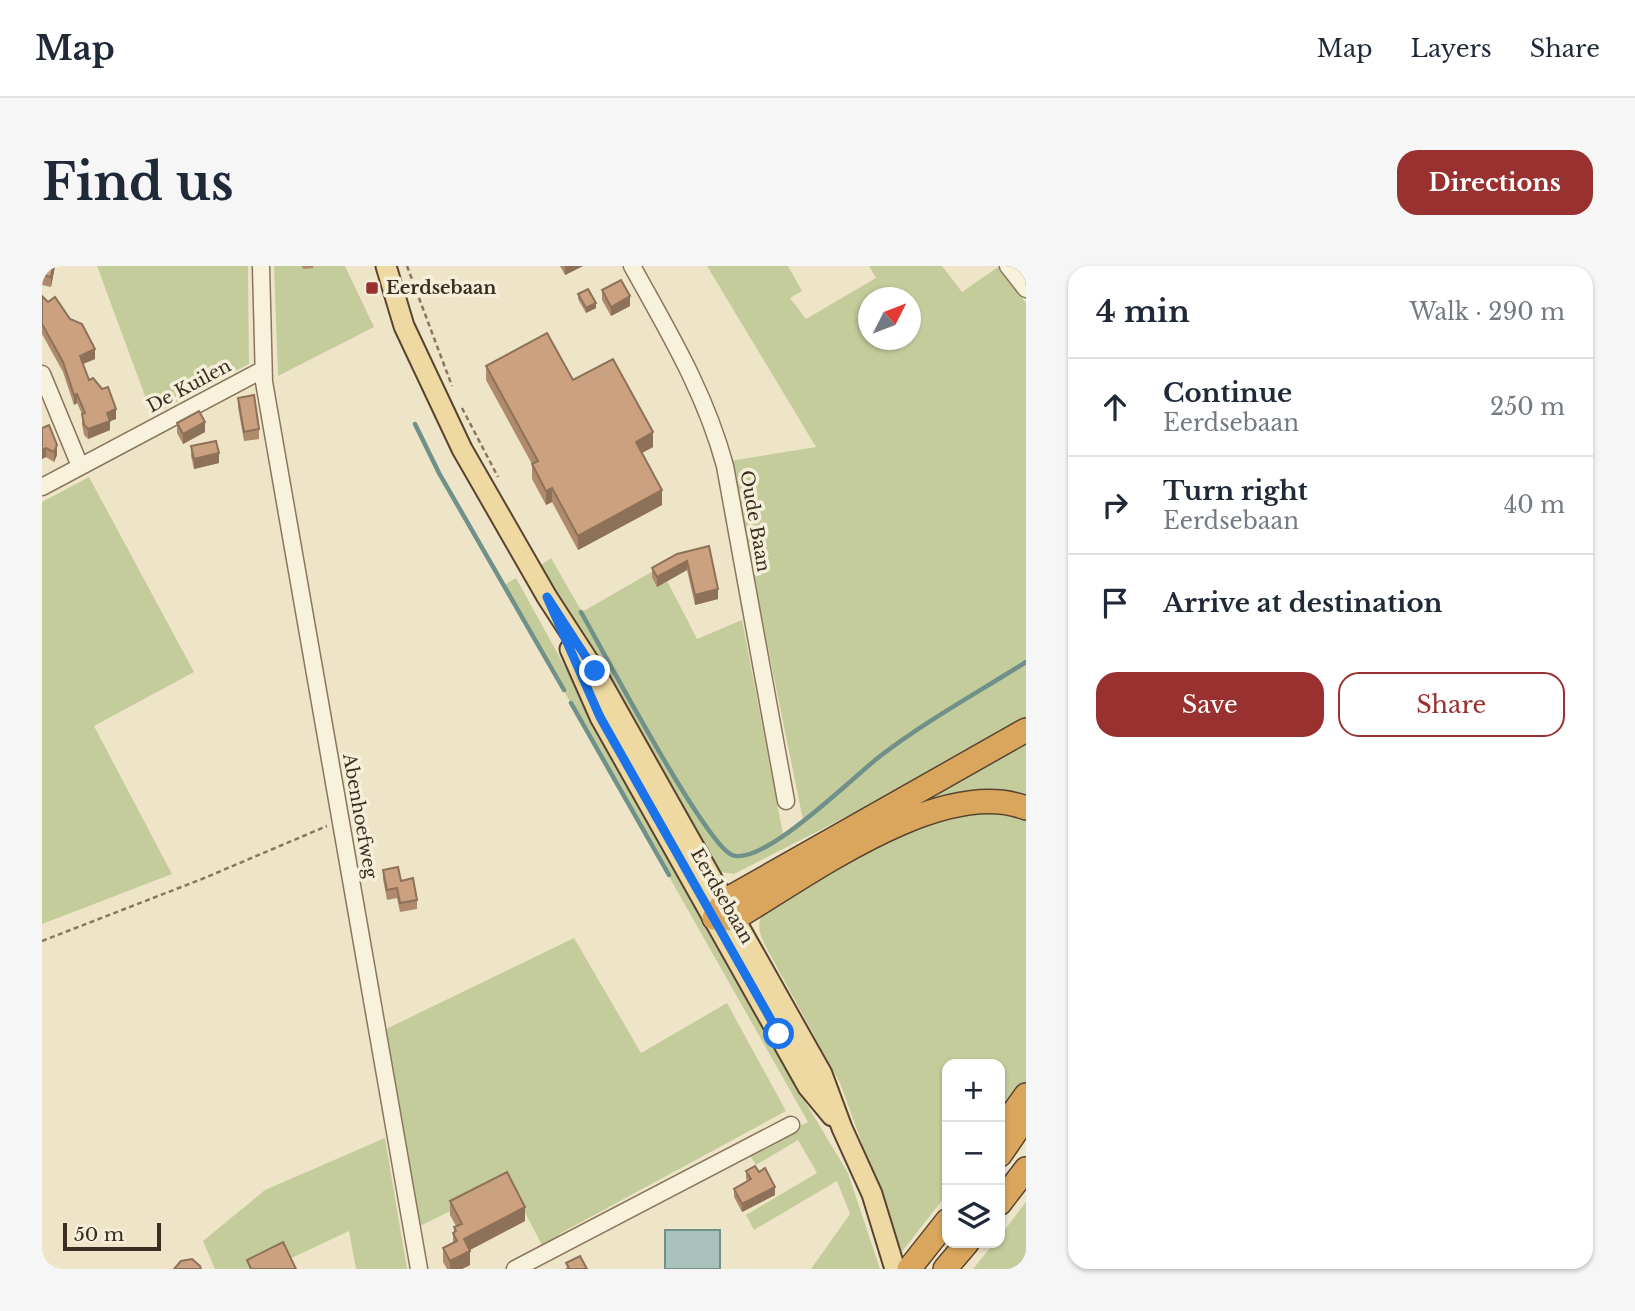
<!DOCTYPE html>
<html lang="en">
<head>
<meta charset="utf-8">
<style>
  :root { --surface:#fff; --page:#f6f6f7; --text:#1f2937; --muted:#747a83; --line:#e0e1e3; --accent:#98312f }
  body { margin:0; font-family:"Libre Baskerville",serif; background:var(--page); color:var(--text) }
  .controls { position:absolute; right:21px; bottom:21px; display:grid; overflow:hidden; border-radius:14px; box-shadow:0 2px 5px #0004 }
  .controls button { width:63px; height:63px; display:grid; place-items:center; padding:0; border:0; border-bottom:2px solid var(--line); background:var(--surface); color:var(--text); font:35px sans-serif }
  .compass { position:absolute; left:816px; top:21px; width:63px; height:63px; border-radius:50%; background:var(--surface); box-shadow:0 2px 5px #0004; rotate:48deg }
  .scale { position:absolute; left:21px; bottom:18px; width:98px; box-sizing:border-box; padding-left:7px; border:4px solid #3b2e21; border-top:0; font-size:19px; line-height:24px; white-space:nowrap; color:#3b2e21; -webkit-text-stroke:5px #f5eed8; paint-order:stroke }
  .stop { position:absolute; width:21px; height:21px; margin:-16px; border:5px solid #1a73e8; border-radius:50%; background:#fff }
  .stop.end { background:#1a73e8; border-color:#fff; box-shadow:0 2px 7px #0008 }
  .list { margin:0; padding:0; list-style:none }
  h2 { display:flex; justify-content:space-between; align-items:center; height:91px; margin:0; padding:0 28px; font-size:30px }
  h2 small { font-size:23px; font-weight:400; color:var(--muted) }
  .list li { display:grid; grid-template-columns:46px 1fr auto; gap:21px; align-items:center; box-sizing:border-box; height:98px; padding:0 28px; border-top:2px solid var(--line) }
  .list b { display:block; font-size:26px; white-space:nowrap }
  .list p { margin:0; font-size:23px; white-space:nowrap; color:var(--muted) }
  .list em { font-size:23px; font-style:normal; color:var(--muted) }
  .actions { display:flex; gap:14px; padding:21px 28px }
  .actions a { flex:1; padding:16px 0; border:2px solid var(--accent); border-radius:21px; text-align:center; font-size:24px; color:var(--accent) }
  .actions .main { background:var(--accent); color:#fff }
  .icon { flex:none; width:38px; height:38px; fill:none; stroke:currentColor; stroke-width:2; stroke-linecap:round; stroke-linejoin:round }
  .map { position:relative; flex:none; width:984px; height:1003px; overflow:hidden; border-radius:21px }
  header { display:flex; align-items:center; gap:42px; box-sizing:border-box; height:98px; padding:0 35px; background:var(--surface); border-bottom:2px solid var(--line) }
  header strong { font-size:33px }
  nav { display:flex; gap:38px; margin-inline-start:auto; font-size:24px }
  .intro { display:flex; align-items:center; justify-content:space-between; box-sizing:border-box; height:168px; padding:0 42px }
  h1 { margin:0; font-size:49px }
  .button { padding:18px 32px; border-radius:21px; background:var(--accent); color:#fff; font-size:24px; font-weight:700 }
  main { display:flex; gap:42px; padding:0 42px }
  aside { flex:1; background:var(--surface); border-radius:21px; box-shadow:0 2px 5px #0004 }
  .map>svg:first-child { display:block }
  .green { fill:#c5cc9c; fill-rule:evenodd }
  .water { fill:#a9c2bb; stroke:#709189; stroke-width:2 }
  .lines { fill:none; stroke-linecap:round; stroke-linejoin:round }
  .stream { stroke:#709189; stroke-width:4.5 }
  .minor-casing { stroke:#8a765d; stroke-width:19 }
  .major-casing { stroke:#584431; stroke-width:23 }
  .highway-casing { stroke:#584431; stroke-width:26 }
  .path { stroke:#8a765d; stroke-width:2.5; stroke-dasharray:5 3.5; stroke-linecap:butt }
  .minor { stroke:#f8f1dc; stroke-width:16 }
  .major { stroke:#efd9a2; stroke-width:19 }
  .highway { stroke:#daa65d; stroke-width:23 }
  .wall { fill:#af8a6d }
  .shaded-wall { fill:#8e7159 }
  .building { fill:#cba17f; stroke:#8e7159; stroke-width:2 }
  .route { stroke:#1a73e8; stroke-width:9 }
  .poi-dot { fill:#98312f; stroke:#f5eed8; stroke-width:2.5 }
  .labels { text-anchor:middle; dominant-baseline:central; stroke-width:7; stroke-linejoin:round; paint-order:stroke }
  .poi-label { font-size:18px; font-weight:bold; fill:#3b2e21; stroke:#f5eed8; text-anchor:start }
  .street-label { font-size:18px; fill:#3b2e21; stroke:#f5eed8 }
</style>
</head>
<body>
<header>
<strong>Map</strong>
<nav><a>Map</a><a>Layers</a><a>Share</a></nav>
</header>
<div class="intro"><h1>Find us</h1><a class="button">Directions</a></div>
<main>
<div class="map">
<svg width="984" height="1003" viewBox="0 0 984 1003">
  <rect width="100%" height="100%" fill="#eee4c8"/>
  <path class="green" d="M55,0H206L207,98L110,149Z
    M232,0H303L332,61L236,110Z
    M665,0H746L760,25L748,32L764,53L834,12L827,0H900L920,26L956,1L984,37V454L884,510L692,608L679,606L661,590L499,299L509,292L540,346L618,301L655,373L700,354L741,568L761,554L688,195L774,181ZM827,32H869V74H827Z
    M47,211L152,406L52,460L130,608L0,658V236Z
    M474,312L758,827L806,907L838,1003H769L808,948L795,915L712,964L704,949L775,907L756,874L714,899L706,886L766,856L462,319Z
    M984,475V534L834,561Z
    M934,545L969,547L984,552V823L958,859V798H905V928L855,992L836,921L798,817L725,683C716,666 712,653 728,639C793,603 860,556 934,545Z
    M532,672L599,787L685,737L744,845L519,967L502,983L467,916L378,960L344,763Z
    M343,872L365,1003H314L307,965L226,1003H173L161,975L223,924Z
    M984,936V1003H931L952,977H958V970Z"/>
  <path class="water" d="M623,964H678V1003H623Z"/>
  <g class="lines">
    <path class="stream" d="M373,158L397,207L522,424
      M539,346C560,383 663,578 690,589C721,601 811,511 837,491C882,456 935,427 984,396
      M529,437L627,609"/>
    <defs>
      <path id="minor" d="M219,0L222,116L377,1003
        M590,0C627,67 663,126 683,200L744,535
        M966,0L984,23
        M0,108L38,200
        M0,221L220,104
        M473,1003L749,859"/>
      <path id="major" d="M344,0L362,60L420,183L505,331L553,405L780,808L800,862L830,928L853,1003
        M528,383L558,451L766,821L790,850"/>
      <path id="highway" d="M984,464L682,635L672,652L692,653C765,610 899,509 984,542
        M961,861L984,829
        M958,889L984,851
        M958,937L984,903
        M867,1003L905,955
        M903,1003L925,977"/>
    </defs>
    <use href="#minor" class="minor-casing"/>
    <use href="#major" class="major-casing"/>
    <use href="#highway" class="highway-casing"/>
    <path class="path" d="M365,0L410,120
      M420,142L456,211
      M0,675L160,613L285,560"/>
    <use href="#minor" class="minor"/>
    <use href="#major" class="major"/>
    <use href="#highway" class="highway"/>
  </g>
  <path class="wall" d="M0,0H13L9,21L0,19Z
    M260,0H271V2L261,3Z
    M518,0H541L523,9Z
    M560,24L588,40L569,50L560,34Z
    M536,28L554,42L544,47L536,33Z
    M0,30L53,93L41,98L47,114L74,153L68,155V164L46,173L42,169L40,158V148L35,137L32,139L21,106L0,68Z
    M444,100L531,114L611,181L600,187L620,239L536,284L510,236L504,239L490,213V198L444,114Z
    M196,132L217,163V173L202,175L196,141Z
    M135,157L163,166L141,178L135,167Z
    M0,162L15,189L12,196L4,191L0,193Z
    M149,180L177,197L152,203L149,190Z
    M667,280L676,333L653,339L645,304L615,321L610,311V302Z
    M341,604L359,615L375,634V643L358,646L355,632L345,634L341,613Z
    M704,905L717,906L733,929L700,946L692,931V923L706,915L704,913Z
    M408,935L483,955L428,984V999L420,1003H405L401,996V982L411,977V967L412,966V961L414,960L408,949Z"/>
  <path class="shaded-wall" d="M11,0H13L9,21V11Z
    M523,0H541L523,9Z
    M588,30V40L569,50V41Z
    M554,37V42L544,47V42Z
    M53,83V93L38,99V90Z
    M35,128V137L32,139V129Z
    M74,143V153L68,155V164L46,173V163L65,147Z
    M163,156V166L141,178V168Z
    M611,166V181L594,190V176Z
    M15,179V189L12,196V186Z
    M4,182V191L0,193V184Z
    M177,187V197L152,203V193Z
    M510,222V236L504,239V225Z
    M620,224V239L536,284V270Z
    M645,295V304L615,321V311Z
    M676,323V333L653,339V329Z
    M733,921V929L700,946V938Z
    M483,941V955L422,987V973Z
    M428,985V999L420,1003H408V995Z"/>
  <path class="building" d="M0,0H11L9,11L0,9Z
    M579,14L588,30L569,41L560,24Z
    M546,23L554,37L544,42L536,28Z
    M0,30L6,36L13,31L28,53L40,58L53,83L38,90L47,114L51,112L60,123L66,121L74,143L65,147L68,155L46,163L42,159L40,148L43,147L35,128L32,129L21,96L0,58Z
    M505,67L531,114L571,93L611,166L594,176L620,224L536,270L510,222L504,225L490,198L496,195L444,100Z
    M212,129L217,163L202,166L196,132Z
    M157,145L163,156L141,168L135,157Z
    M7,159L15,179L12,186L4,182L0,184V162Z
    M174,175L177,187L152,193L149,180Z
    M667,280L676,323L653,329L645,295L615,311L610,302L635,288Z
    M356,601L359,615L371,612L375,634L358,637L355,622L345,624L341,604Z
    M713,900L717,906L723,902L733,921L700,938L692,923L709,913L704,905Z
    M465,906L483,941L422,973L428,985L408,995L401,982L415,975L411,967L414,965L412,961L420,958L408,935Z
    M241,976L254,1003H209L205,994Z
    M538,990L545,1003H524L527,1002L524,997Z
    M150,993L158,1000L159,1003H132L139,995Z"/>
  <g class="lines">
    <path class="route" d="M553,405L505,331L558,451L737,768"/>
  </g>
  <rect class="poi-dot" x="323" y="15" width="14" height="14" rx="3.5"/>
  <g class="labels">
    <g class="poi-label">
      <text x="344" y="22">Eerdsebaan</text>
    </g>
    <g class="street-label">
      <text transform="translate(147 120) rotate(-28)">De Kuilen</text>
      <text transform="translate(713 255) rotate(80)">Oude Baan</text>
      <text transform="translate(318 550) rotate(80)">Abenhoefweg</text>
      <text transform="translate(680 630) rotate(60)">Eerdsebaan</text>
    </g>
  </g>
</svg>
<div class="controls">
<button>+</button>
<button>−</button>
<button><svg class="icon" aria-label="layers" viewBox="0 0 24 24"><path d="M12 4l9 5-9 5-9-5zM3 14l9 5 9-5"/></svg></button>
</div>
<svg class="compass" viewBox="-18 -18 36 36"><path d="M0-13l5 13h-10z" fill="#e53935"/><path d="M0 13l5-13h-10z" fill="#747a83"/></svg>
<div class="scale">50 m</div>
<div class="stop" style="left:737px;top:768px"></div>
<div class="stop end" style="left:553px;top:405px"></div>
</div>
<aside>
<h2>4 min<small>Walk · 290 m</small></h2>
<ul class="list">
<li><svg class="icon" aria-label="ahead" viewBox="0 0 24 24"><path d="M12 20V5M6 11l6-6 6 6"/></svg><div><b>Continue</b><p>Eerdsebaan</p></div><em>250 m</em></li>
<li><svg class="icon" aria-label="right" viewBox="0 0 24 24"><path d="M7 20v-9h11M14 6l5 5-5 5"/></svg><div><b>Turn right</b><p>Eerdsebaan</p></div><em>40 m</em></li>
<li><svg class="icon" aria-label="arrive" viewBox="0 0 24 24"><path d="M6 21V4h12l-3 4 3 4H6"/></svg><div><b>Arrive at destination</b></div></li>
</ul>
<div class="actions"><a class="main">Save</a><a>Share</a></div>
</aside>
</main>
</body>
</html>
